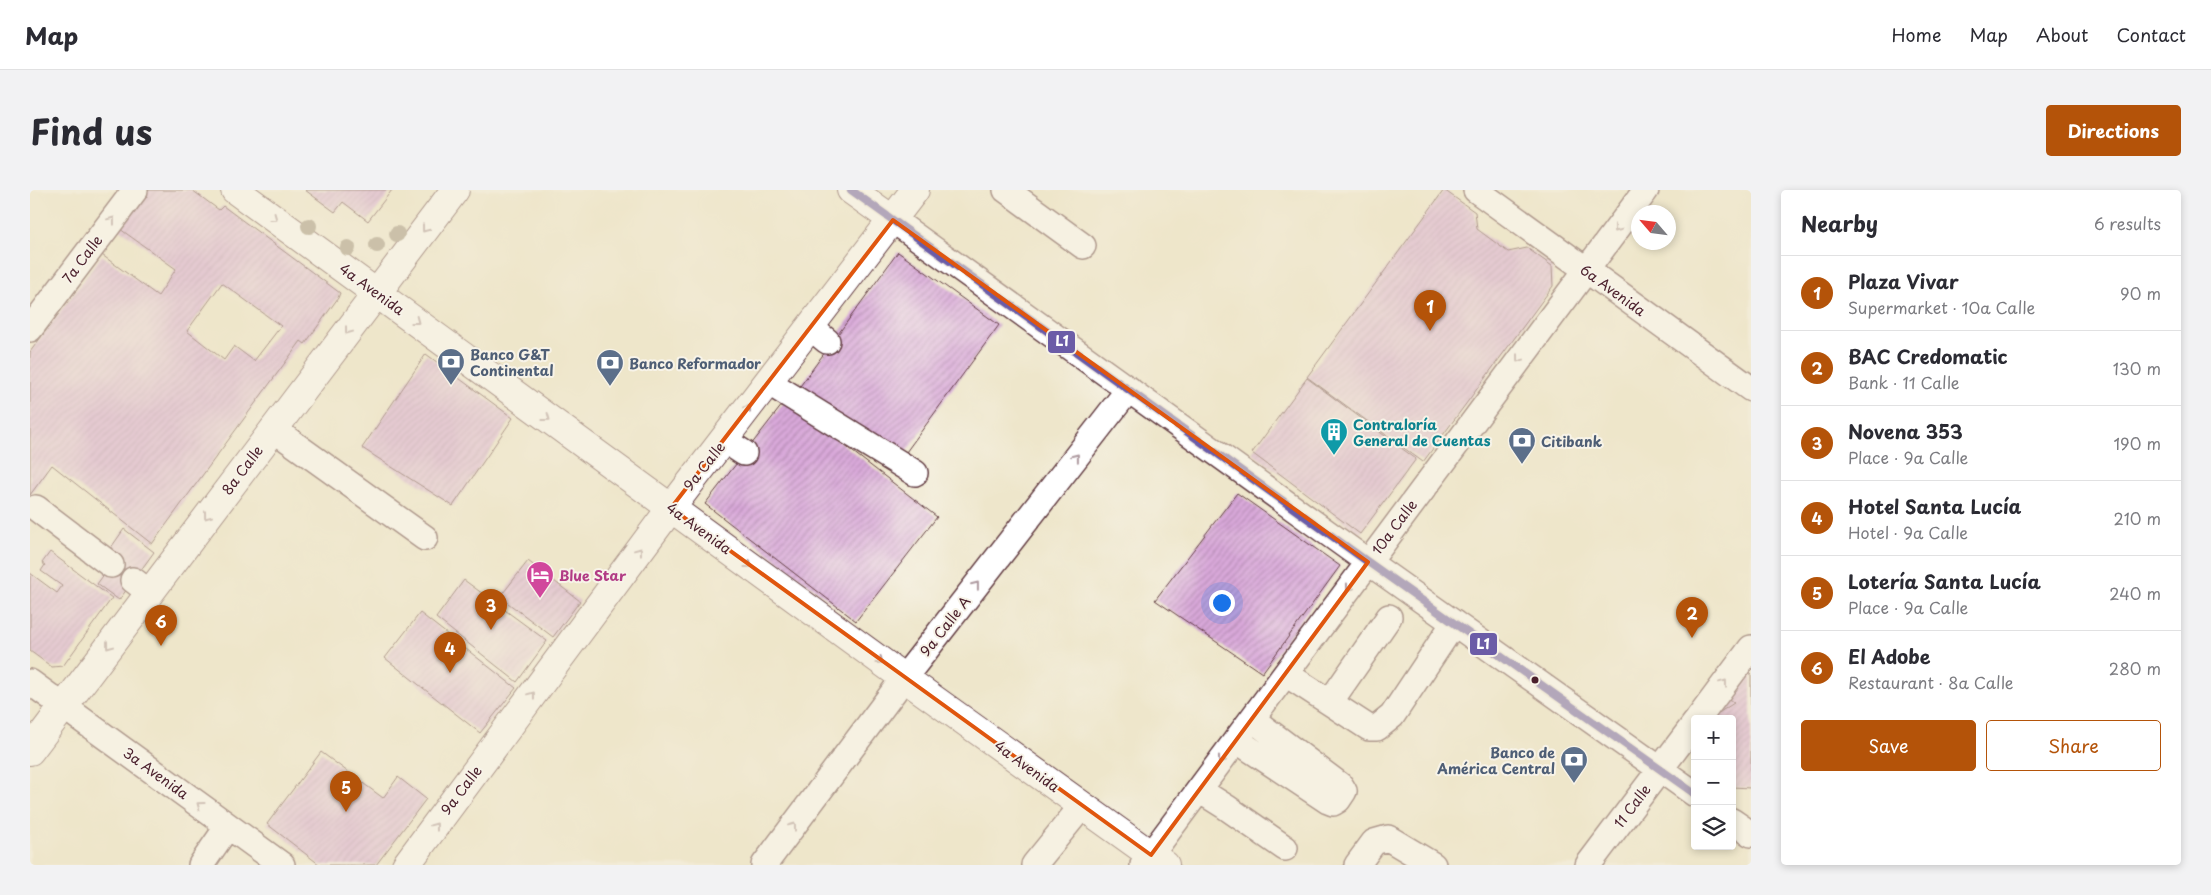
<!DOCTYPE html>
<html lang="en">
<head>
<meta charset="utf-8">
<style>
  :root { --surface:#fff; --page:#f2f2f3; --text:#2b2b33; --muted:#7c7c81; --line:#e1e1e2; --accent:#b45309 }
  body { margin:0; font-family:"Playpen Sans",sans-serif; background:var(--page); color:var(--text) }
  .controls { position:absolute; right:15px; bottom:15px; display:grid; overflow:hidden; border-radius:5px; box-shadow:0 2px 8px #0003 }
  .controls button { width:45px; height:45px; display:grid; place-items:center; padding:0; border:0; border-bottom:1px solid var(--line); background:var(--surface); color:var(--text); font:25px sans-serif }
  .compass { position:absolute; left:1601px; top:15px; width:45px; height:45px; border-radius:50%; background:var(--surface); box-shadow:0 2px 8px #0003; rotate:298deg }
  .you { position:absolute; left:1191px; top:412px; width:18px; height:18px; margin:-12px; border:4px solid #fff; border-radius:50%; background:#1a73e8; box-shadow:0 0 0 8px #1a73e833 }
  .badge { display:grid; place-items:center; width:32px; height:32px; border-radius:50%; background:var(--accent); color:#fff; font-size:16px; font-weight:700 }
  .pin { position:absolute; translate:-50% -41px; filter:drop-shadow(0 1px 2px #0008) }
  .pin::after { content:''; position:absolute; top:26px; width:18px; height:15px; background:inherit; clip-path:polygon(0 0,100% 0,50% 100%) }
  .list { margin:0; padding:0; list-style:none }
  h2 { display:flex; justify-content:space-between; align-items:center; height:65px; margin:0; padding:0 20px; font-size:21px }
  h2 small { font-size:16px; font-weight:400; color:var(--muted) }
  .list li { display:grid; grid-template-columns:32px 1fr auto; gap:15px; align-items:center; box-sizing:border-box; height:75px; padding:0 20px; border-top:1px solid var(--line) }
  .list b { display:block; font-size:19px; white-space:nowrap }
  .list p { margin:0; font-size:16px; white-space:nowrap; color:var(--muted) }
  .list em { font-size:16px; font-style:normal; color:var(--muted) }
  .actions { display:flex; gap:10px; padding:15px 20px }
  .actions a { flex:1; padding:11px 0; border:1px solid var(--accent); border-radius:5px; text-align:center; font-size:18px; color:var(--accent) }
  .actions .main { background:var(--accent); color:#fff }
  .icon { flex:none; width:28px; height:28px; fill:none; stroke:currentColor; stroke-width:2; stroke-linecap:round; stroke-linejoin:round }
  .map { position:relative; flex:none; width:1721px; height:675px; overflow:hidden; border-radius:5px }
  header { display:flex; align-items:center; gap:30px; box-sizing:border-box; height:70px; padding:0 25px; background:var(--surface); border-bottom:1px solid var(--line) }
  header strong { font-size:24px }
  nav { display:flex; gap:28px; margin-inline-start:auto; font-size:18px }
  .intro { display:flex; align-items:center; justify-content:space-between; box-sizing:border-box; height:120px; padding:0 30px }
  h1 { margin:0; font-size:35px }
  .button { padding:12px 22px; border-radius:5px; background:var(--accent); color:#fff; font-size:18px; font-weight:700 }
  main { display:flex; gap:30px; padding:0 30px }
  aside { flex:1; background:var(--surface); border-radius:5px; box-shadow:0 2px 8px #0003 }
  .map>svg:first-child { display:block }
  .building { fill:url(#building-hatch); fill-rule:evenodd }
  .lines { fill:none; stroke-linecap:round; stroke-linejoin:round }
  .minor-casing { stroke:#633d43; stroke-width:28 }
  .major-casing { stroke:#633d43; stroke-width:30 }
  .minor { stroke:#fff; stroke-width:25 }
  .major { stroke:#fff; stroke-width:28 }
  .bus-1-casing { stroke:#f7f3e8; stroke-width:11 }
  .bus-1 { stroke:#6b5ca7; stroke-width:8 }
  .tree { fill:#a09381 }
  .oneway { stroke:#ae9aa0 }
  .marked { fill:none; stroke:#e0560e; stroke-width:4; stroke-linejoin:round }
  .bus-dot { fill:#4a1f2b; stroke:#f7f3e8; stroke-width:2 }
  .labels { text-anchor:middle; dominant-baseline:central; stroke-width:4; stroke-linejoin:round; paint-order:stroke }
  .street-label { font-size:14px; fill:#4a1f2b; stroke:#f7f3e8 }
  .service-label { font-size:14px; font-weight:bold; fill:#4e5e75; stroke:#f7f3e8; text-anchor:start }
  .culture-label { font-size:14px; font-weight:bold; fill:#0d838f; stroke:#f7f3e8; text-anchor:start }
  .hotel-label { font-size:14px; font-weight:bold; fill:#b23c85; stroke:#f7f3e8; text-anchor:start }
  .line-badge { stroke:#f7f3e8; stroke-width:2 }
  .badge-label { font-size:14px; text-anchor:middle; font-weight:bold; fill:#fff }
</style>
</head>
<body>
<header>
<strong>Map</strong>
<nav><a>Home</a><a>Map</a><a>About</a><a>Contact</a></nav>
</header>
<div class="intro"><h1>Find us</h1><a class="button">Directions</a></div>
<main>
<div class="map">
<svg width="1721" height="675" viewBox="0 0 1721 675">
  <defs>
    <pattern id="building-hatch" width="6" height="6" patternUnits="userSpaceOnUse" patternTransform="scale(1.25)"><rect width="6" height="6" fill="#d9a9da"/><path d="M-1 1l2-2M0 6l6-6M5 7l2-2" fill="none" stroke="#b289b1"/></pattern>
  </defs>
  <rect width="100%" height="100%" fill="#f7f3e8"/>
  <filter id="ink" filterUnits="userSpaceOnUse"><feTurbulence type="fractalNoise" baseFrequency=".02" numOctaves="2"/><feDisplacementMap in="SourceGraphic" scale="10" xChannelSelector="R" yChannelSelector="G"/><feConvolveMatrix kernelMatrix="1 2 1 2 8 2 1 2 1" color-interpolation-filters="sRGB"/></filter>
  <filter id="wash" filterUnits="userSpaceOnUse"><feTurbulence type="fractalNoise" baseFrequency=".0096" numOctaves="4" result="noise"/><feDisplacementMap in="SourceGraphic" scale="20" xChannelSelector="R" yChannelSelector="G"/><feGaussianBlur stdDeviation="1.12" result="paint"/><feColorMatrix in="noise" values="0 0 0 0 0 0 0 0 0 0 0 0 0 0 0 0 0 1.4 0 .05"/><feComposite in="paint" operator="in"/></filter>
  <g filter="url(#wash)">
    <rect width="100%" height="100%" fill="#eee6cb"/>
    <g id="blocks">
      <path class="building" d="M119,0H162L189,20L193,16L310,103L308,108L275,154L271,151L122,354L22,275L0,305V162L72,65L128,106L146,79L90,39ZM192,93L251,136L224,171L204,156L194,170L157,141Z
        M275,0H362L338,31L313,12L305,22Z
        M1414,0L1445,22L1447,39L1478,62L1497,58L1522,76L1523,96L1393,272L1277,187Z
        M868,62L969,135L868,273L768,199Z
        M396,164L483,228L423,316L332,258Z
        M1277,188L1386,269L1330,344L1222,263Z
        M756,210L907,327L826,431L675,314Z
        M1207,303L1310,376L1232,483L1125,410Z
        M94,339L124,362L89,410L67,394L81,375L80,359Z
        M20,362L82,408L33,476L22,477L0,461V383L27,403L32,396L11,381L15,375L12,373Z
        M498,371L550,411L523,447L470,407Z
        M434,390L517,451L487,492L406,428Z
        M390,423L486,498L450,543L355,468Z
        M1717,481L1721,484V598L1702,597V529H1679L1704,513L1699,509Z
        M291,562L353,608L368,587L396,609L346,675H290L237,634Z"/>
    </g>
  </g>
  <g filter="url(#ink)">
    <use href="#blocks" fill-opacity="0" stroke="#633d43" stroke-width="1"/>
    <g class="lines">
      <defs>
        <path id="minor" d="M976,0L1053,56
          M1446,0L1721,199
          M863,30L1338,372L1665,604
          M780,137L797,151
          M0,139L105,0
          M738,192L885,283
          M243,239L395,348
          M694,250L714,263
          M6,318L81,375
          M103,390L120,403
          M1256,484L1339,538H1347L1362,526L1424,433
          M0,492L252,675
          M1300,512L1359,427
          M1668,529L1721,458
          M1206,550L1298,611L1303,613L1308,610L1314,601L1311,596L1222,529
          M1169,600L1196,617L1255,658
          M1702,631L1721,644
          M171,675L198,636
          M734,675L874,488L1099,199
          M1004,675L1052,616
          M1113,675L1616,0
          M1327,675L1344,652L1358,648L1403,675
          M1558,675L1665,533"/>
        <path id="major" d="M205,0L859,477L1135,675
          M821,0L863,30
          M0,561L425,0
          M376,675L641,318L885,0"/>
      </defs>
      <use href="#minor" class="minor-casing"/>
      <use href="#major" class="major-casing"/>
      <use href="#minor" class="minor"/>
      <use href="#major" class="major"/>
      <defs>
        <path id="bus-1" d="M821,0L1338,372L1665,604"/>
      </defs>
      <use href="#bus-1" class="bus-1-casing"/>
      <use href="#bus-1" class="bus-1"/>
    </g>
    <g class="tree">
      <circle cx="279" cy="36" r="8"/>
      <circle cx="367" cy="44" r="8"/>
      <circle cx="347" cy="55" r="8"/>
      <circle cx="318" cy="58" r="8"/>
    </g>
    <defs><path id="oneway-chevron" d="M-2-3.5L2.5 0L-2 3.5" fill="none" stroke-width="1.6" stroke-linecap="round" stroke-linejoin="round" transform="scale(1.25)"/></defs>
    <g class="oneway">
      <use href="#oneway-chevron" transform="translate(244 28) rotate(36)"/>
      <use href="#oneway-chevron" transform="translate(82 30) rotate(-53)"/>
      <use href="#oneway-chevron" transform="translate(395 39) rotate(127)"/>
      <use href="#oneway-chevron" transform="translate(1587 39) rotate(127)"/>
      <use href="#oneway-chevron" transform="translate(386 131) rotate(37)"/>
      <use href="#oneway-chevron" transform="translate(318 141) rotate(127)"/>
      <use href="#oneway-chevron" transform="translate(1489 169) rotate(127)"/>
      <use href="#oneway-chevron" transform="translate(718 218) rotate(-53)"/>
      <use href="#oneway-chevron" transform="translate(517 228) rotate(36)"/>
      <use href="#oneway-chevron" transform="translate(1046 267) rotate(-52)"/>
      <use href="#oneway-chevron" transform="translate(177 326) rotate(127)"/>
      <use href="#oneway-chevron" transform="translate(609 361) rotate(-53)"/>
      <use href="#oneway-chevron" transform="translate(719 375) rotate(36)"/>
      <use href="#oneway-chevron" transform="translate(946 395) rotate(-52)"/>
      <use href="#oneway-chevron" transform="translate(1319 398) rotate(126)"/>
      <use href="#oneway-chevron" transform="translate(79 456) rotate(127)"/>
      <use href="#oneway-chevron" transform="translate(850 471) rotate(36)"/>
      <use href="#oneway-chevron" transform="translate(1694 493) rotate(-53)"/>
      <use href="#oneway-chevron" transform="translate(502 505) rotate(-53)"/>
      <use href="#oneway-chevron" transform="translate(1191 570) rotate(126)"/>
      <use href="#oneway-chevron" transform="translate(170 615) rotate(-144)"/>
      <use href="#oneway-chevron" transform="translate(405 636) rotate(-53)"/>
      <use href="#oneway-chevron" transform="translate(763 636) rotate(-53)"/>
    </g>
  </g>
  <path d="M0 0H1721V675H0ZM863,30L1338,372L1121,665L641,318Z" fill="#eee6cb" fill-opacity=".55" fill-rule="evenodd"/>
  <path class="marked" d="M863,30L1338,372L1121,665L641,318Z"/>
  <defs>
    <symbol id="bank-pin" viewBox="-11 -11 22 30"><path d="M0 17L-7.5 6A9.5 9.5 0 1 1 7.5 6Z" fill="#5c6f8a" stroke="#f7f3e8"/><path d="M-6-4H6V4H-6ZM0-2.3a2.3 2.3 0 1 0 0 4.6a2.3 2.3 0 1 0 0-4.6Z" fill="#fff"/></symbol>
    <symbol id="building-pin" viewBox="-11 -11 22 30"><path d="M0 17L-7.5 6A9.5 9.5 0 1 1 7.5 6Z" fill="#0f9aa8" stroke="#f7f3e8"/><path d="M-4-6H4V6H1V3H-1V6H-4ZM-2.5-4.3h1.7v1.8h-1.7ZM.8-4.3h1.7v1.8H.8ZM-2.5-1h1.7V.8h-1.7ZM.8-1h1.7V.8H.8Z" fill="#fff"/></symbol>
    <symbol id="hotel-pin" viewBox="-11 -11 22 30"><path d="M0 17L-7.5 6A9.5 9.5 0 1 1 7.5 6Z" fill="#d1479c" stroke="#f7f3e8"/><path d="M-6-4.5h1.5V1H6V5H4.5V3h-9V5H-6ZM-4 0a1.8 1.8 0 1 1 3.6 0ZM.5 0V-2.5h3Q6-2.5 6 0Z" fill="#fff"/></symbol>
  </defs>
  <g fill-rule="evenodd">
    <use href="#bank-pin" x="405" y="156" width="32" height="43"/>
    <use href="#bank-pin" x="564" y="157" width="32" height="43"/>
    <use href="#building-pin" x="1288" y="226" width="32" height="43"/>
    <use href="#bank-pin" x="1476" y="235" width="32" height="43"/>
    <use href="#hotel-pin" x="494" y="369" width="32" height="43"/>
    <use href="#bank-pin" x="1528" y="554" width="32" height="43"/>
  </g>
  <circle class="bus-dot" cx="1505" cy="490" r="4.5"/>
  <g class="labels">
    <g class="street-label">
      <text transform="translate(52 69) rotate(-53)">7a Calle</text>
      <text transform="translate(342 99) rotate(36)">4a Avenida</text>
      <text transform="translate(1583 100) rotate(36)">6a Avenida</text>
      <text transform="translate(674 276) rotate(-52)">9a Calle</text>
      <text transform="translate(212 280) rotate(-53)">8a Calle</text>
      <text transform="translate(1364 337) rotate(-53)">10a Calle</text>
      <text transform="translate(669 338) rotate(36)">4a Avenida</text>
      <text transform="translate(915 436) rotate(-52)">9a Calle A</text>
      <text transform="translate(997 576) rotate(36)">4a Avenida</text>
      <text transform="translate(126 583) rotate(36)">3a Avenida</text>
      <text transform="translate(431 600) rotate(-53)">9a Calle</text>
      <text transform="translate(1602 616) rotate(-53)">11 Calle</text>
    </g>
    <g class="service-label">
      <text x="440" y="164">Banco G&amp;T<tspan x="440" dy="16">Continental</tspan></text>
      <text x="599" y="173">Banco Reformador</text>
      <text x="1511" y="251">Citibank</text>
      <text x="1525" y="562" text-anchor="end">Banco de<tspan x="1525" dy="16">América Central</tspan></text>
    </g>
    <g class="culture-label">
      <text x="1323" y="234">Contraloría<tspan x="1323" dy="16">General de Cuentas</tspan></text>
    </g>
    <g class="hotel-label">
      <text x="529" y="385">Blue Star</text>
    </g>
  </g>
  <g class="line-badge">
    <rect x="1017" y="140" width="29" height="24" rx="5" fill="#6b5ca7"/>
    <rect x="1439" y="442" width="29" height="24" rx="5" fill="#6b5ca7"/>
  </g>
  <g class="badge-label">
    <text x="1032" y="156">L1</text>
    <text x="1453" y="459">L1</text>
  </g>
</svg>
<div class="controls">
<button>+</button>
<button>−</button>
<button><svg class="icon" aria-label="layers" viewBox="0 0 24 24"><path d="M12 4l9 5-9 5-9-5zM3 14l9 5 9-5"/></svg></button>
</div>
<svg class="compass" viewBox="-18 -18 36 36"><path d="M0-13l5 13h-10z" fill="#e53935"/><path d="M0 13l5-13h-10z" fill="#7c7c81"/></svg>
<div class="you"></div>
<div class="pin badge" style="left:1400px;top:141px">1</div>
<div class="pin badge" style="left:1662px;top:448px">2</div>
<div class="pin badge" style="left:461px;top:440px">3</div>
<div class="pin badge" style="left:420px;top:483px">4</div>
<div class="pin badge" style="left:316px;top:622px">5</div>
<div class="pin badge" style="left:131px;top:456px">6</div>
</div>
<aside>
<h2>Nearby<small>6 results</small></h2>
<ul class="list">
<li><span class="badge">1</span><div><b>Plaza Vivar</b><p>Supermarket · 10a Calle</p></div><em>90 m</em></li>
<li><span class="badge">2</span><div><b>BAC Credomatic</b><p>Bank · 11 Calle</p></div><em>130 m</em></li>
<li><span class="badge">3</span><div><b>Novena 353</b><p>Place · 9a Calle</p></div><em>190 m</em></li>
<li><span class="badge">4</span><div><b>Hotel Santa Lucía</b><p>Hotel · 9a Calle</p></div><em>210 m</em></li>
<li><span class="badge">5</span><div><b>Lotería Santa Lucía</b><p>Place · 9a Calle</p></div><em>240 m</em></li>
<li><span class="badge">6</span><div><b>El Adobe</b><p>Restaurant · 8a Calle</p></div><em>280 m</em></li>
</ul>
<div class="actions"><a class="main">Save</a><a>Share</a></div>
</aside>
</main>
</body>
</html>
